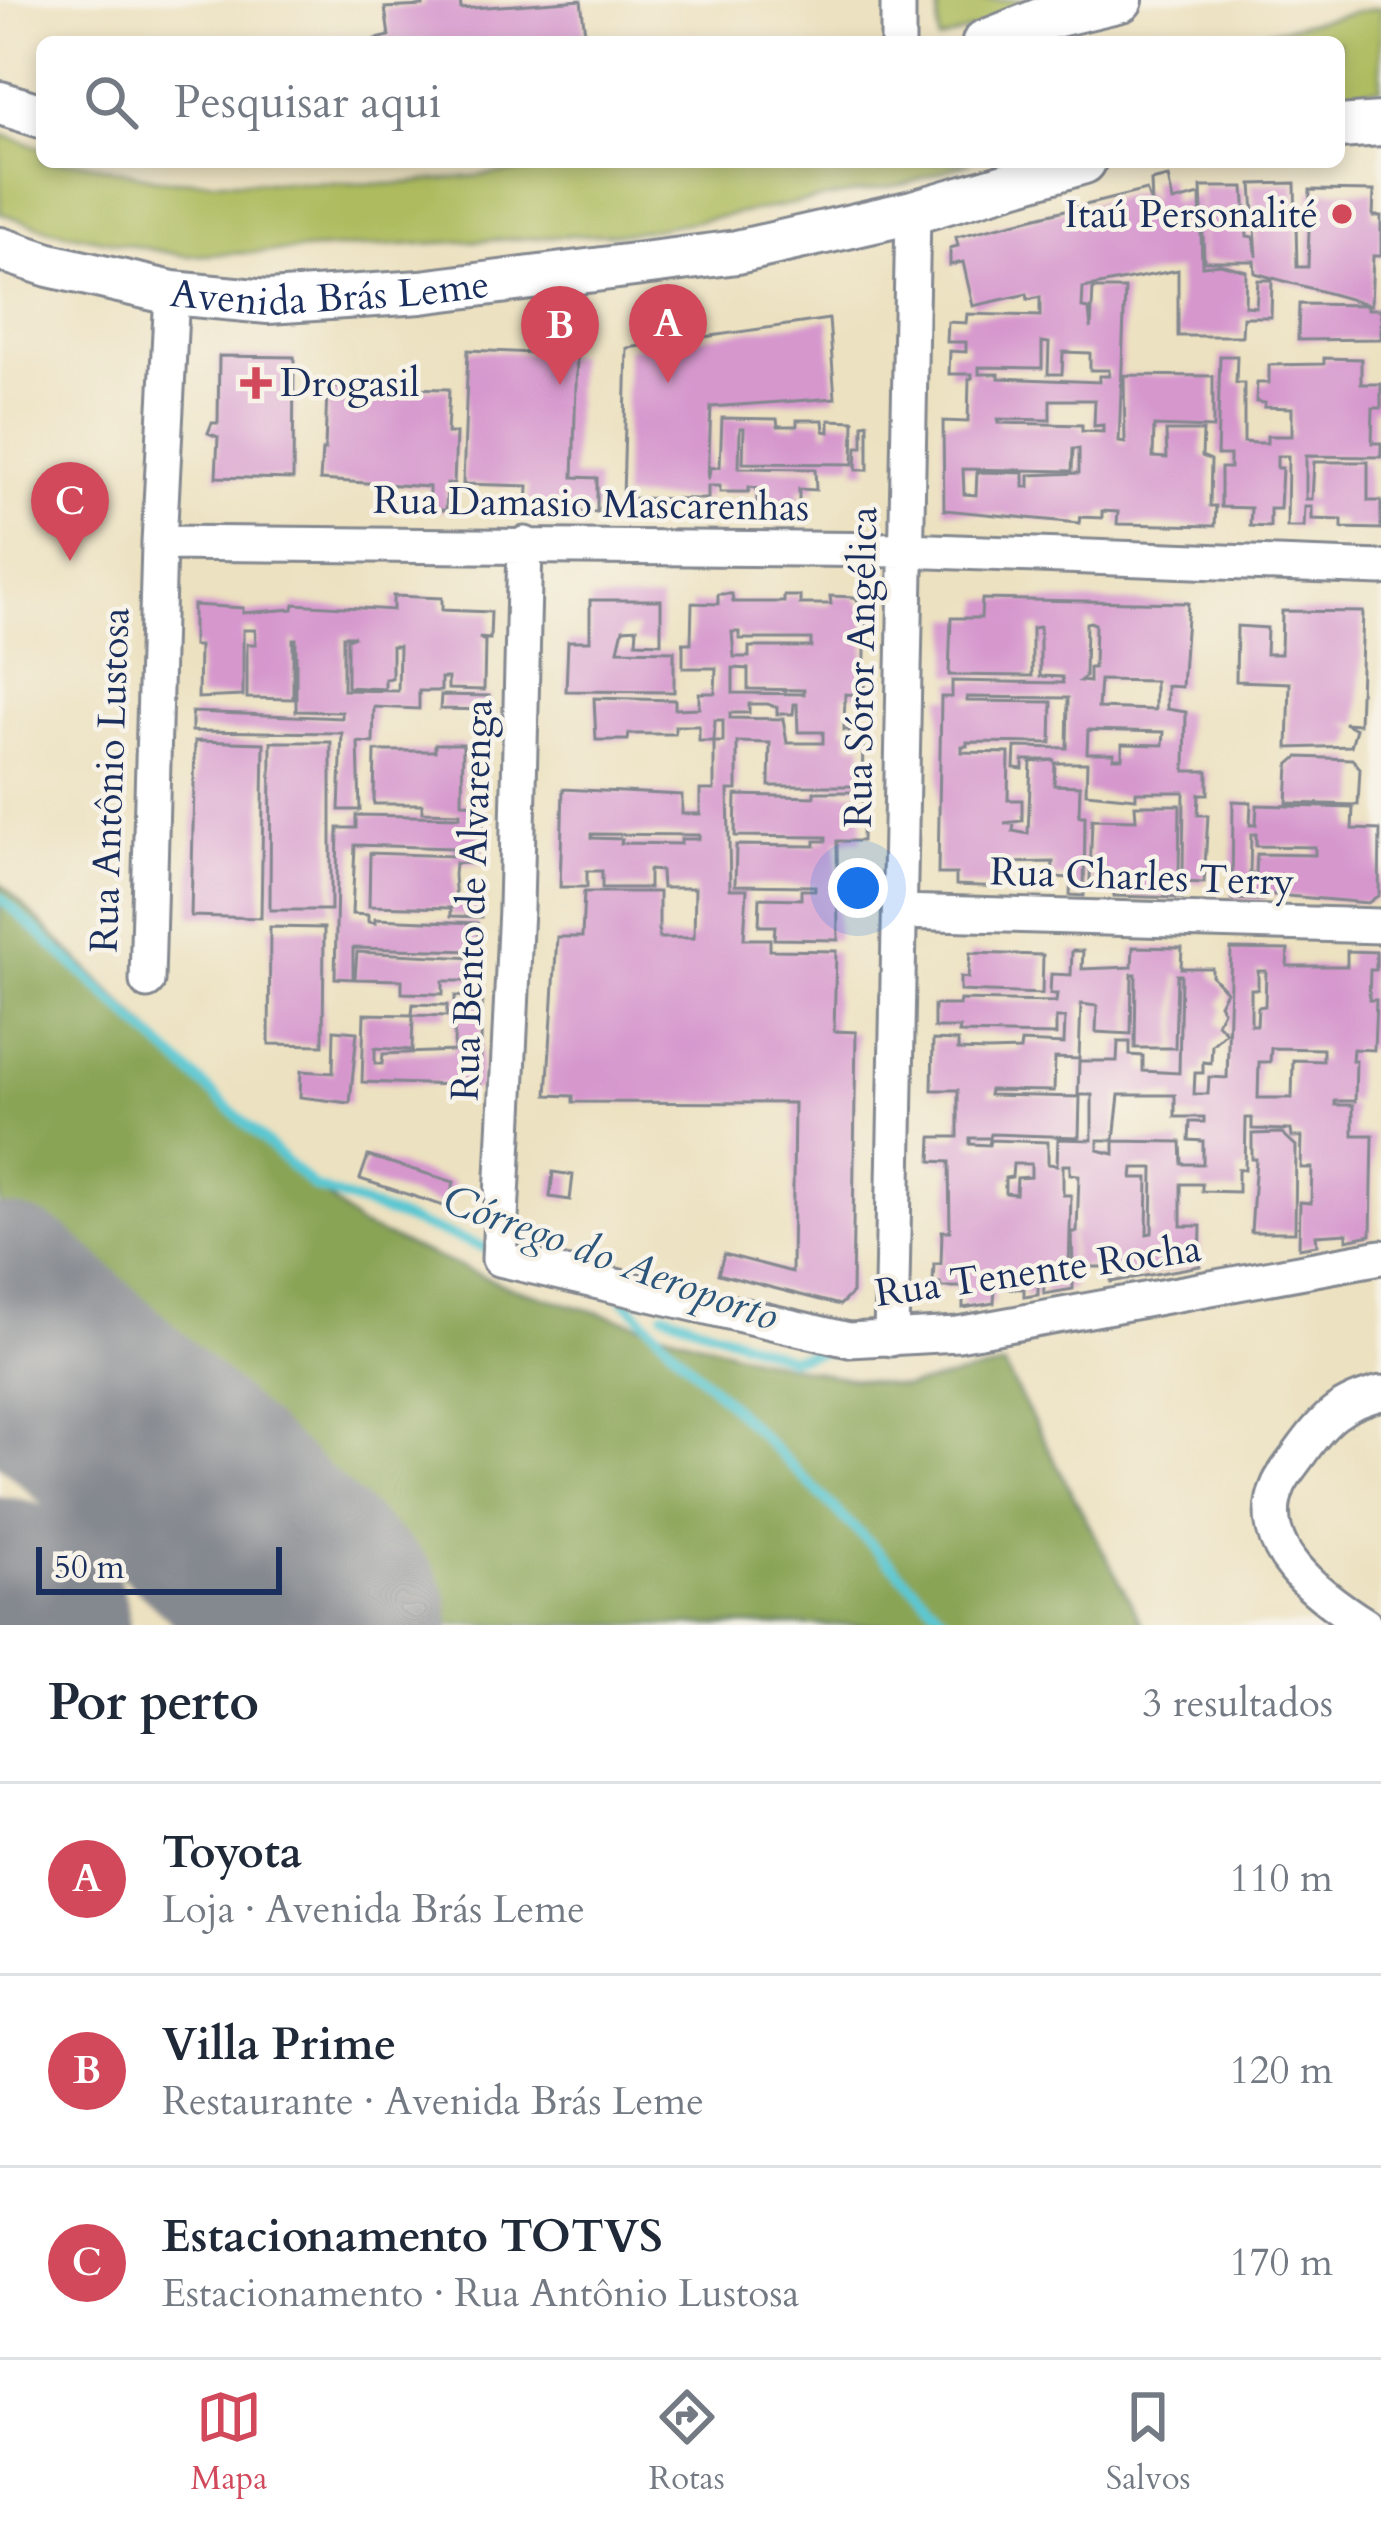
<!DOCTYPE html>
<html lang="pt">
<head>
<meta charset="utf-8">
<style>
  :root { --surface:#fff; --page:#f6f6f7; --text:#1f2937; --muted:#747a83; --line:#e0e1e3; --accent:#d1495b }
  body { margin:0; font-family:Cardo,serif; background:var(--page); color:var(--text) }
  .scale { position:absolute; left:36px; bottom:30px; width:246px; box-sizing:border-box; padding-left:12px; border:6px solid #1b2f5e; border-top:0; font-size:33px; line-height:42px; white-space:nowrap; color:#1b2f5e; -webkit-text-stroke:9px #f7f3e8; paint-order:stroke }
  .you { position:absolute; left:858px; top:888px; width:42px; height:42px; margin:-30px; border:9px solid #fff; border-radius:50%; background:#1a73e8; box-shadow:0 0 0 18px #1a73e833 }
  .badge { display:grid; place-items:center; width:78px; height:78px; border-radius:50%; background:var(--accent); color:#fff; font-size:39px; font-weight:700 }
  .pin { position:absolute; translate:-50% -99px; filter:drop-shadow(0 3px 6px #0008) }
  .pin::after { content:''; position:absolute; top:63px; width:42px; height:36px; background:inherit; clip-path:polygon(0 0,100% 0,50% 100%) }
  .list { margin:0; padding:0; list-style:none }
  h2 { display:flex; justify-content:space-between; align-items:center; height:156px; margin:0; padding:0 48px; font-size:51px }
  h2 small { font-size:39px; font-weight:400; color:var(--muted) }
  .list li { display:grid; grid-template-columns:78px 1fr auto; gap:36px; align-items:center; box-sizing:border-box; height:192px; padding:0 48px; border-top:3px solid var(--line) }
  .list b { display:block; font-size:45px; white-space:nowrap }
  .list p { margin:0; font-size:39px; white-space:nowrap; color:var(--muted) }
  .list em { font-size:39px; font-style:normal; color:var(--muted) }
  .icon { flex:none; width:66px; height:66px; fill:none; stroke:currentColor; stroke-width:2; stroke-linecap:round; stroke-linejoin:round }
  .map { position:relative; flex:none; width:1381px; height:1625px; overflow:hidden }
  .search { position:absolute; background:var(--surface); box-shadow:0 6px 18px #0003; left:36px; right:36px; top:36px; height:132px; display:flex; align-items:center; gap:30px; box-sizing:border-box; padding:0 42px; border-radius:18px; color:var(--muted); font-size:45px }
  .sheet { height:732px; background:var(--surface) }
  nav { display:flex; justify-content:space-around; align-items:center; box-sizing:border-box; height:168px; border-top:3px solid var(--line); background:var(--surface); font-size:33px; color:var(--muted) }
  nav a { display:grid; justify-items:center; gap:6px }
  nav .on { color:var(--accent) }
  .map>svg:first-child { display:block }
  .green { fill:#aebc5f; stroke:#64765e; stroke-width:3 }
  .forest { fill:#8aa456; stroke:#526a5a; stroke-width:3 }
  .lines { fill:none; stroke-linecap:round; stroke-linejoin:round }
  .stream { stroke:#5bc7d2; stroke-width:10 }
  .runway { stroke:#84888f; stroke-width:222 }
  .building { fill:#d697cd; fill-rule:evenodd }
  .minor-casing { stroke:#84888f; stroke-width:39 }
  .major-casing { stroke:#84888f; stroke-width:48 }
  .minor { stroke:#fff; stroke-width:33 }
  .major { stroke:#fff; stroke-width:42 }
  .poi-dot { fill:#d1495b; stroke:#f7f3e8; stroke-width:4.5 }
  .labels { text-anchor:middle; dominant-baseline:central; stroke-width:9; stroke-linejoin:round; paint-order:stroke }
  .poi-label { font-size:39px; fill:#1b2f5e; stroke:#f7f3e8; text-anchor:end }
  .street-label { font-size:39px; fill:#1b2f5e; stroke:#f7f3e8 }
  .water-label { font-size:42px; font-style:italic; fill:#2b557b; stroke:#f7f3e8 }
</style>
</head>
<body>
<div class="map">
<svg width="1381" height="1625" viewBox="0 0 1381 1625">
  <rect width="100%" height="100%" fill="#f7f3e8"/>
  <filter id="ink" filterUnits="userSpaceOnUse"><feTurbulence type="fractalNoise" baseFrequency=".00833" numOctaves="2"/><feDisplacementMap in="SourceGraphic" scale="24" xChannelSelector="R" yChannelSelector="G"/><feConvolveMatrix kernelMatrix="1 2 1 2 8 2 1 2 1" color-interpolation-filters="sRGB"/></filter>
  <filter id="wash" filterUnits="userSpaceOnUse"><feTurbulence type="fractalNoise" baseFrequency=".004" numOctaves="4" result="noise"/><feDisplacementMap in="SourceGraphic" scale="48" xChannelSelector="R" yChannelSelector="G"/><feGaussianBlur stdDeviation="2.7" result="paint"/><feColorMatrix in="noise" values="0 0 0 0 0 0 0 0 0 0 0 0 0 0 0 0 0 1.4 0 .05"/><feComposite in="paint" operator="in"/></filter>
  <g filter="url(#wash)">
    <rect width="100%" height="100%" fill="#ece1c0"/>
    <path class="green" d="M938,0H1071L1047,4L939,41Z
      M1381,7V88L1339,93V42H1219Z
      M0,134L42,148V162H81L162,180L395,184L614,162H971L905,184L629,233L186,256L51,230L0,213Z"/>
    <path class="forest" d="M0,883L225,1104L359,1225L506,1286L745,1355L831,1375L905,1387L1004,1366L1143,1625H339L0,1316Z"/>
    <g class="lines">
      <path class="stream" d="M0,897L314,1187L494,1251
        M622,1298L952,1625
        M664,1313L790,1358L840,1349"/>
      <path class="runway" d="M0,1316L339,1625
        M0,1608L18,1625"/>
    </g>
    <g id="blocks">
      <path class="building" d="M424,0H460L461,9L581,0L586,42H365L389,36L385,8L423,6Z
        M1168,177L1173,202L1200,195L1202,266L1220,264L1246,271L1245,306L1256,307L1258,280H1272L1271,317H1243L1242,336H1178V270L1083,288L1082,308L1089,309L1091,329L1093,289H1125L1119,442L1125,443L1124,375L1213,376V428L1154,426L1153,457L1167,458L1166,431H1203L1202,456L1211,460L1210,506H1216L1215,526L1117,524L1118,512L1102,511V518L1080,517L1079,523L944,510L943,421L968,422L969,379L972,378V374H949L950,351L966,352V342H947L948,322L966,323L967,314L1040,316V297L1028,300L1027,294L973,306L963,262L950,265V248L958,246L956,237L1146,190L1152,206L1151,181ZM1042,342L1049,343L1048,374H1062L1063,352L1090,353V370H1109V376H1099V382L999,378V374H979V367L1042,368ZM1050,400H1095L1094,426L1103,425V432L1082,431V425L998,423V419L1050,420ZM1073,449H1079V473L1029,475V487H1024V473L977,472L976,495L964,494L963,469L1072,471Z
        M1295,183L1297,267H1308L1310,190L1374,191L1373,216H1381V256H1373L1371,305L1255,273L1254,261H1204L1201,187H1244L1247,236L1253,237L1257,257L1252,184Z
        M1299,304L1368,305V309H1381V339L1298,340Z
        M829,319L835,398L711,407L708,480L711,468L720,467L722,418L777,419L778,426H797V420H823L824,431L829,432V420L854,421L853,464L743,463L744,428H740L739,468L815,469L816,490L799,489V516L757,515V488L749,487V492H720V486H708V499L623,498L627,348Z
        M468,350L577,355L573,477L597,478V512H527L528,486L463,484Z
        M219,356L294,357L293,479L216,477L218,437L208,433L212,423H218Z
        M1220,356H1237L1236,383H1244V442L1256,443H1267V436H1292V408L1264,407L1265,403L1256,402L1257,383H1269V365L1324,364V358L1361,359V384H1381V408H1373L1372,443H1381V457L1306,456V499H1312L1314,462H1368V501H1381V529L1342,528V520L1312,519V507H1305L1304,527H1287L1288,456H1277V468H1282L1280,509H1270V527L1250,526L1251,508L1221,507V468H1230V455H1217Z
        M376,382L401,388L449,389L447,433H456L454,483L447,484L446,510H429V487L320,480L322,450H325L327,387L358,388Z
        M868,423V470H856L857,447H863V424Z
        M718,594H732L733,602H784V596H800V604H831L830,596L854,597L866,609L864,695L845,694L844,730H849V744H863L862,786H769L770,743L737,742V790H728L730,889H747L744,939H770V950L836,951L834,1031L856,1032L852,1293L840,1305L718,1274L724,1254L792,1272L794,1103L573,1102V1096L547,1095L557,937H582L584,892H659V938H694L695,888H662L661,871L649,870V888H602V871H587V887H560L563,789L682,795V814H700V790H714V742H723V720H715L714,741H699V726H675V734H629L628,740H596L594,698L675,700V709L699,708V693H715L716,668H683V643H691L692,603L718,604ZM732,632H739V639H811V647H749V657H734ZM733,668L748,669V689L804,690V694L733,693ZM749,704H767L777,707V714H793L794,704H797L798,732H823V743H787L783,719L730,718V713H749ZM592,834L699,835V839H681V844L621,843L622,839L592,838Z
        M393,596L442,598V610L491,612L490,639L479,638L485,641L484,690L448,689V678H441V691H419V709L374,707L373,743L358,742L360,810H339L342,733L192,731V712L342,718V712L296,711V639H293V699L247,698V644H256L255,630H243V696L198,698L199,646H193V605L243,608V613L293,609L294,604L393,610ZM343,636H355L347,639V687L385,689V679L392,678V646H399L398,691L343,690Z
        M982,599L1188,603L1182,687L1167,686V709L1186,712L1185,771H1208V794H1199L1198,815H1208L1204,883L1183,882L1182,898L1114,896V880H1090L1092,819L1136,820L1135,805H1180L1179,871L1183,872L1184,792H1136V798L1086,793L1087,763H1055L1054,785L1080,786L1079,816H1085L1084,896L1070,895L1071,878L1052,877L1053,862L1006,863L1005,887L956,885V874H938L941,697H952V681L1063,683L1062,677L1040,676V627L1032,628V676L949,675L951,618H981ZM1090,622L1095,624L1094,668H1089V682L1080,681L1085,677L1086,623ZM1100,680L1155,681V710L1098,708ZM967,697L1068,698L1067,748L1015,747L1014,768L1023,769V760H1055L1031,762L1028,834L1013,831L1014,823H1004L1022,821V800H1008L1009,753L962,752V746H967V742L1051,743L1052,702L967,701ZM1088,730L1164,732L1163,745L1122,744V758H1113L1114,753H1087Z
        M590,600H661V643L636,642L637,628L623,629L618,650L674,651V692L566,691L568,641H590Z
        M1282,611L1363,612L1359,724L1344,723L1356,729L1351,746L1288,748L1290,683L1236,681L1237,626L1267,628L1266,654H1281Z
        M441,695L489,696L488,710L440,709Z
        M195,741L264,743L261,918L191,916Z
        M271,742H331V910H270Z
        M435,744H463L462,803L485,804L483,864L455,863L454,875L456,902L482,903L481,917L451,916V908L369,906L370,853L453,856V848L355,845L352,914L368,915V922L375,923V919L477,923L482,981H443V994L402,993V980L355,979L357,952L473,958L474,951L353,948V979L335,978L338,828H356V815L460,817V813L422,812V804H374L375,751H435Z
        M1298,757L1352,759L1360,768L1358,805L1287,803L1289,765Z
        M814,792H863L862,841H837L838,940L774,939L775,926H759L760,898L801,899V890H815V886L735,885L736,845L815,846V841H826V837L735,836L736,795L814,797Z
        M1233,801L1251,802L1250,825H1256L1257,805L1353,808L1352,829L1380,830L1379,895L1368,903L1263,894V900L1232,899ZM1251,834H1256V846L1315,847V855L1257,854L1256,874H1250Z
        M270,927L324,928L323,1045L269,1044Z
        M1133,947L1182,948L1181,968H1212V976L1226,991L1219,1004L1223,1010L1217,1023L1226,1032L1212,1045L1211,1063L1203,1062V1073H1195L1194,1094H1208L1209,1077L1227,1078L1231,949L1288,950L1287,966H1347V951L1376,952V970H1370L1369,1000H1376L1374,1050L1353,1049L1352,1061H1356L1355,1101H1335V1105H1353V1135H1373L1371,1235L1347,1240V1233L1316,1235L1317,1245L1299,1248L1300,1202L1311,1203L1312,1168H1301L1302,1137H1292L1291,1130L1252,1129V1118H1246L1245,1170L1238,1169V1192L1202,1191V1184H1181V1226H1201L1200,1266L1111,1282L1112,1267H1073L1072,1232H1077L1079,1175L1070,1174V1165H1063V1195H1071L1069,1269H1073V1289L1044,1294L1043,1270H1038V1295L1024,1297V1289L995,1288L994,1303L963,1308V1287H940V1283H933L934,1264H941L942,1231H950L949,1162L931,1161L932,1137H958V1090H932L933,1040L958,1041V1050L987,1051L1020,1050L1021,1042L1064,1044L1065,1018H1056V1035L959,1033L960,1028H934V1005H959L960,1000L1056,1002L1057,994H1050L1051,974L1071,975L1072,951H1083L1082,969L1132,967ZM1258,971H1266L1265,1006L1258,1007L1257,1025H1251V989H1258ZM1132,974H1136L1135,1048H1175L1177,975H1181L1179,1073L1143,1071V1056L1130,1055V1042H1118L1117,1061H1079L1078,1095H1092V1140L1058,1139L1057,1165L1048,1164V1142L990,1140L989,1145L970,1144V1138H990L991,1134L1079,1137L1080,1097L989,1095L990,1090L1054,1091L1055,1058L1079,1059L1081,1004L1097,1006L1096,1032L1131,1034ZM1271,1048L1323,1049V1061L1293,1060L1292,1098H1258L1259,1062H1270ZM1119,1095H1175V1117H1204V1122H1190L1189,1140L1203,1141V1164H1182L1181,1142L1114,1141V1154L1098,1150V1140H1114ZM1013,1164H1031V1177L1017,1178L1016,1194L1005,1193V1178L1012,1177ZM1133,1168H1153L1152,1233L1147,1234L1148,1178H1132Z
        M970,953L1043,955L1042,994L960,991V977L968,978Z
        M455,996L482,998L480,1090H455V1085L362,1082L364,1014L412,1015L413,1004L447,1005V1016L413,1015L412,1050L375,1048V1064H382L383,1054L454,1051Z
        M334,1030L357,1032L350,1103L300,1097L301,1071L333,1073Z
        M1282,1133L1296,1146L1295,1232H1251L1256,1159H1252V1134Z
        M368,1156L454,1182L447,1207L360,1179Z
        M553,1172L573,1175L570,1200L550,1197Z"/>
    </g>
  </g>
  <g filter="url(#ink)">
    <use href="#blocks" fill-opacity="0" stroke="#84888f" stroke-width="3"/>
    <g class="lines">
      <defs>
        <path id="minor" d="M898,42V0
          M159,543L905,550L1381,568
          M525,544L516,908L499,1259L849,1340L958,1334L1381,1257
          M900,912L1381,926
          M147,981L159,543L172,293
          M891,1339L913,212
          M1365,1625C1321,1597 1250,1547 1279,1484C1284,1473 1293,1463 1300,1453C1324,1419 1340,1403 1381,1393"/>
        <g id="major">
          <path d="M984,42L1045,18L1121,0"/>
          <path d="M0,103L42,116"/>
          <path d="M1339,127L1381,124"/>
          <path id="s1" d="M0,249L49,265L172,293L268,302L421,292L737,252L913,212L1084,162"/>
        </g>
      </defs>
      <use href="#minor" class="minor-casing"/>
      <use href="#major" class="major-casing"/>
      <use href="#minor" class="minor"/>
      <use href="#major" class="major"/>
    </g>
  </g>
  <g class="poi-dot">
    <circle cx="1342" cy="214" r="12"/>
    <path d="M250 365h12v12h12v12h-12v12h-12v-12h-12v-12h12z"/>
  </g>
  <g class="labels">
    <g class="poi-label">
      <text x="1318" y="214">Itaú Personalité</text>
      <text x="280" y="383" text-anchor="start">Drogasil</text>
    </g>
    <g class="street-label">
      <text stroke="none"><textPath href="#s1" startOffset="336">Avenida Brás Leme</textPath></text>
      <text transform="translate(591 504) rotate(1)">Rua Damasio Mascarenhas</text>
      <text transform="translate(861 667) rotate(-89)">Rua Sóror Angélica</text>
      <text transform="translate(110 780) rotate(-88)">Rua Antônio Lustosa</text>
      <text transform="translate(1142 877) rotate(2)">Rua Charles Terry</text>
      <text transform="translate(472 900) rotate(-88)">Rua Bento de Alvarenga</text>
      <text transform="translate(1038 1271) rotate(-8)">Rua Tenente Rocha</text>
    </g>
    <g class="water-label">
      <text transform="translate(611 1258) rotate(20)">Córrego do Aeroporto</text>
    </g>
  </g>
</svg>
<div class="scale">50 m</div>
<div class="you"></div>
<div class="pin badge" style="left:668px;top:383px">A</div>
<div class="pin badge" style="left:560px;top:385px">B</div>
<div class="pin badge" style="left:70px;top:561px">C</div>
<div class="search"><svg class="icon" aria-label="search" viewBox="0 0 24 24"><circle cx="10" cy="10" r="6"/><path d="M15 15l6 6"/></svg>Pesquisar aqui</div>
</div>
<section class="sheet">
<h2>Por perto<small>3 resultados</small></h2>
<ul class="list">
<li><span class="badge">A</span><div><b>Toyota</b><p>Loja · Avenida Brás Leme</p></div><em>110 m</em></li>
<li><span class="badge">B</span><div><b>Villa Prime</b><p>Restaurante · Avenida Brás Leme</p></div><em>120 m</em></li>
<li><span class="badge">C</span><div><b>Estacionamento TOTVS</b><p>Estacionamento · Rua Antônio Lustosa</p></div><em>170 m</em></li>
</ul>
</section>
<nav>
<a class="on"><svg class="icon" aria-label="map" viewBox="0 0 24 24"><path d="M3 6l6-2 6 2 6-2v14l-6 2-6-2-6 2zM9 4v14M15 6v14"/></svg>Mapa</a>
<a><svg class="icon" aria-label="directions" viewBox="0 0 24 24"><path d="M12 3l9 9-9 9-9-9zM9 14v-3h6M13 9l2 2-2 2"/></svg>Rotas</a>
<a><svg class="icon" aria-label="saved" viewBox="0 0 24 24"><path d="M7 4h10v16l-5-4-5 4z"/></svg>Salvos</a>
</nav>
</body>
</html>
